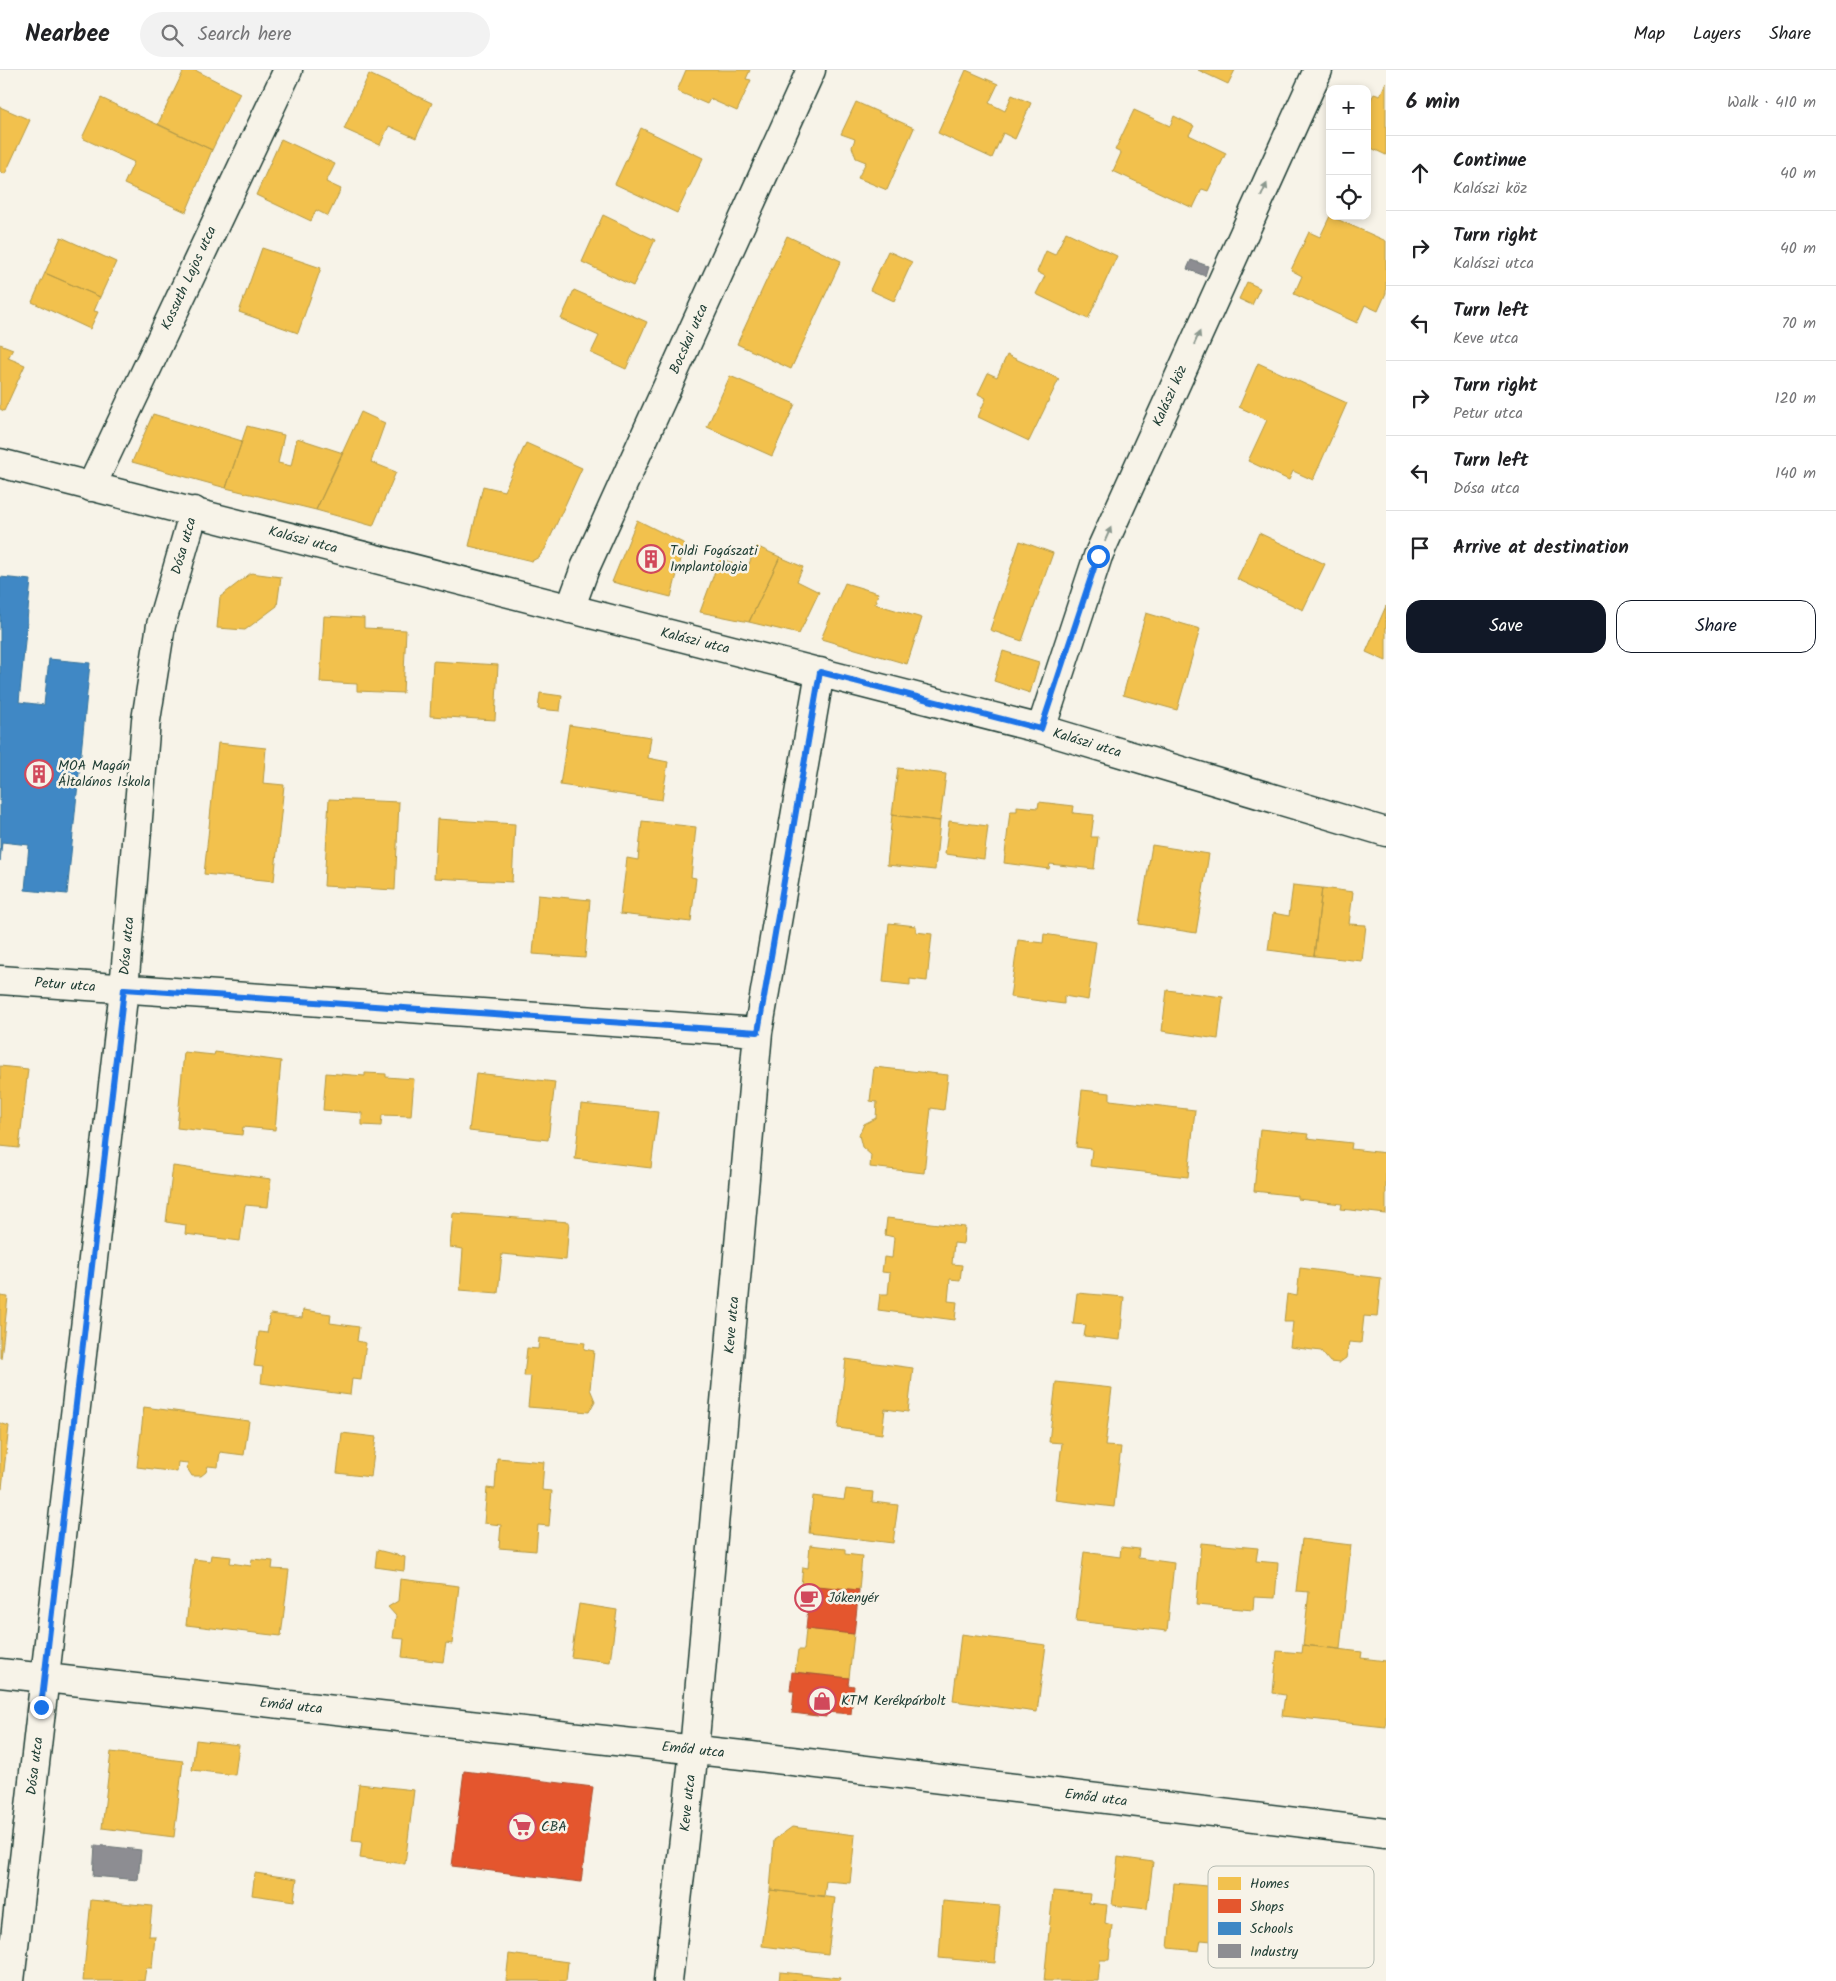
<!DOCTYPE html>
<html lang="en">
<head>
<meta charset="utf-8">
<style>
  :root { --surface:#fff; --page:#f2f2f2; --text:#202124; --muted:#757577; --line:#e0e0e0; --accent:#111827 }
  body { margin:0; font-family:Kalam,sans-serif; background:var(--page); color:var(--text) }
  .controls { position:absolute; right:15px; top:15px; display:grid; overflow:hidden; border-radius:10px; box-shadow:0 2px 8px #0003 }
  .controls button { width:45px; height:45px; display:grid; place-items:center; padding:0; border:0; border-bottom:1px solid var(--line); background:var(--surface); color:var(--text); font:25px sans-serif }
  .stop { position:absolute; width:15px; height:15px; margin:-11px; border:4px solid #1a73e8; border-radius:50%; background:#fff }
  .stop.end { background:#1a73e8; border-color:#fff; box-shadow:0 1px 5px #0008 }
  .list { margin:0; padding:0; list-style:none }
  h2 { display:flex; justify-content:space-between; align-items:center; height:65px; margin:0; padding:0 20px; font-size:21px }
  h2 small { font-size:16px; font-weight:400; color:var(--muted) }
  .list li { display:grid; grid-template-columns:32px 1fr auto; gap:15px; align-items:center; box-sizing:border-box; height:75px; padding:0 20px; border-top:1px solid var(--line) }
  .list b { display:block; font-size:19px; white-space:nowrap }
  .list p { margin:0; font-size:16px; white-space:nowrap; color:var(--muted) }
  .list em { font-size:16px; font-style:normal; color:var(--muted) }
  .actions { display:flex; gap:10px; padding:15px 20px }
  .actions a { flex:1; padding:11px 0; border:1px solid var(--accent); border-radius:15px; text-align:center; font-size:18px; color:var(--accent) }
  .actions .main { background:var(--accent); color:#fff }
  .icon { flex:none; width:28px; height:28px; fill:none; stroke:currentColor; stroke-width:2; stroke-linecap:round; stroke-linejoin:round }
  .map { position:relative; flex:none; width:1386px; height:1911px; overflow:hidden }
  header { display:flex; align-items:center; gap:30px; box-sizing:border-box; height:70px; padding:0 25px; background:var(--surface); border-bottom:1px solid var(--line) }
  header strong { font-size:24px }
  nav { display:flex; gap:28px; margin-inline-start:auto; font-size:18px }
  .search { width:350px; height:45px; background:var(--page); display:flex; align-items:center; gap:12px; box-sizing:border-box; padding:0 18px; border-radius:28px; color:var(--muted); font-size:19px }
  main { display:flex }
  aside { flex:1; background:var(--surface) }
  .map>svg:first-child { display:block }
  .homes { fill:#f2c14e; stroke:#b39946 }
  .shops { fill:#e4572e; stroke:#a94f30 }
  .schools { fill:#3f88c5; stroke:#35729a }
  .industry { fill:#8d8d92; stroke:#6c7576 }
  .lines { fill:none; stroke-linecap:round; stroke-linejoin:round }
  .minor-casing { stroke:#1f3d34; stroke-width:31 }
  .minor { stroke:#f7f3e8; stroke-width:28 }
  .oneway { fill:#8b988e }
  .route { stroke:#1a73e8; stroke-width:6 }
  .labels { text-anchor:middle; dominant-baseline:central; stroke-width:5; stroke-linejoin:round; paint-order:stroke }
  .street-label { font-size:14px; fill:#1f3d34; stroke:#f7f3e8 }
  .poi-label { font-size:14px; fill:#1f3d34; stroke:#f7f3e8; text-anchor:start }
  .key { fill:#f7f3e8; stroke:#b6bcb2; stroke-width:1 }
  .key-label { font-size:14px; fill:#1f3d34 }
</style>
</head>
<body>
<header>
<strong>Nearbee</strong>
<div class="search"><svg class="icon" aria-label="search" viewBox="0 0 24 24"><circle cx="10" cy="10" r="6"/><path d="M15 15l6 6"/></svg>Search here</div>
<nav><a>Map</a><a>Layers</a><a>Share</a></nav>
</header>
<main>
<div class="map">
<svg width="1386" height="1911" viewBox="0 0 1386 1911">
  <rect width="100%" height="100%" fill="#f7f3e8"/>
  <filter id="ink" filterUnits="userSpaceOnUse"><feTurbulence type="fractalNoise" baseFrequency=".02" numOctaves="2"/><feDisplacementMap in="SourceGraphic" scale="10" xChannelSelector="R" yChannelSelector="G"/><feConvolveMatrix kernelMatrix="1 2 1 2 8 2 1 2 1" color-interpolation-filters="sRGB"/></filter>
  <g filter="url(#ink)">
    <path class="homes" d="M184,0H195L240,23L212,80L158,54Z
      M686,0H750L746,9L751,10L737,41L710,29L707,34L677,21Z
      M966,0L998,14L989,33L1005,41L1012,25L1031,33L1015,69L1003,63L992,88L938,63Z
      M1198,0H1235L1228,14Z
      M369,4L432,33L416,68L389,56L380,75L344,59Z
      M1386,12V85L1367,76V37L1374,24L1380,26Z
      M101,28L212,80L186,142L124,114L134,92L82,68Z
      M856,32L914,58L887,120L858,108L866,92L856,88L852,77L855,69L841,64Z
      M0,37L30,50L5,104L0,101Z
      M1134,40L1170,56L1174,46L1194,56L1189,65L1226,83L1208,121L1202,119L1193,138L1113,101L1121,83L1115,80Z
      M641,58L703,88L677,143L615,114Z
      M281,69L335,94L326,112L341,119L328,146L316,140L311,151L256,125Z
      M603,145L655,170L633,216L582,192Z
      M1330,146L1386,171V223L1378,241L1365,235L1357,253L1294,224L1302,206L1291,200L1309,162L1320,167Z
      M1066,162L1117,186L1088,249L1036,224L1045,206L1037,202L1046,181L1055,185Z
      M787,166L841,191L791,299L737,274Z
      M61,167L116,192L100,227L45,203Z
      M262,178L321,198L298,263L239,242Z
      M888,181L912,192L894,231L870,220Z
      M45,203L100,227L94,241L98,242L90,259L32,232Z
      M1247,212L1260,218L1252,235L1239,229Z
      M574,220L647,252L626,299L591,283L599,266L561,249Z
      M0,274L13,279L8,288L25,295L4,341L0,339Z
      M1007,285L1059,309L1029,371L978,347L986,328L978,324L988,303L997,307Z
      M1258,293L1347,333L1313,410L1293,401L1289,410L1248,391L1267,350L1239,337Z
      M730,306L795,334L772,386L707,357Z
      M361,342L385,353L371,392L396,402L373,456L316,440Z
      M153,344L242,371L226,418L132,392Z
      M247,356L284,365L278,393L291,396L297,368L343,383L316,440L226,418Z
      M526,373L582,398L545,479L539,487L532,491L469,476L483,416L504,421Z
      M637,450L685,474L671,527L612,512Z
      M1259,463L1325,494L1303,540L1237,509Z
      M1020,471L1053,483L1022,571L990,560Z
      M756,476L780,487L749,552L700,542L720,488L747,499Z
      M780,487L803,497L797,511L819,522L799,564L749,552Z
      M251,503L281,507L277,536L245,560L217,558L220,527Z
      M845,513L878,523L875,534L922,548L907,594L821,569Z
      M1386,536V591L1366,582Z
      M1146,543L1200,559L1177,640L1123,625Z
      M324,546L364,548V558L406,560L403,623L357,621V614L320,612Z
      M1003,581L1039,592L1030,623L994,611Z
      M433,591L498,595L495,650L430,646Z
      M540,623L562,626L560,641L538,639Z
      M569,655L651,667L648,688L668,692L662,730L560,715Z
      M218,673L266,678L263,713L284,715L274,811L204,804Z
      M898,698L946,704L940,751L892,745Z
      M329,729L399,732L395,820L324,816Z
      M1039,732L1074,736L1073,743L1094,745L1091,767H1098L1094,799L1050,794L1049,799L1004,793L1010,741H1017V736L1038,738Z
      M892,745L940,751L935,800L887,795Z
      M437,749L515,754L512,812L434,808Z
      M642,751L696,757L691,807L696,808L691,852L620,844L627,788L638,790Z
      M949,751L988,756L984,789L945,784Z
      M1152,775L1209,784L1196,863L1139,854Z
      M1293,815L1322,818L1314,886L1268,880L1273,843L1289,846Z
      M1322,818L1353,822L1349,854L1366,855L1362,891L1314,886Z
      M538,825L590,830L585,888L533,884Z
      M889,853L916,856V862L932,864L927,911L910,909V915L883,912Z
      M1044,864L1096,872L1088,930L1064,926V934L1010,927L1018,870L1043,873Z
      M1167,920L1223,927L1218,969L1162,961Z
      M184,982L214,985L215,982L281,991L275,1060L243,1057L242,1065L177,1058Z
      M0,996L28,999L19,1078L0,1076Z
      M874,997L948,1005L944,1040L931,1038L924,1103L870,1097L871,1085L862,1077L859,1065L864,1054L876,1048L877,1032L870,1031Z
      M326,1003L365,1006V1003L386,1004V1007L414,1009L411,1046L382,1045L381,1056L362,1055V1043L323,1040Z
      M476,1003L555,1012L548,1070L469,1061Z
      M1082,1020L1110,1023V1030L1195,1040L1188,1107L1090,1096L1092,1079L1076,1077Z
      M581,1034L658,1042L651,1098L575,1089Z
      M1260,1059L1308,1064L1307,1068L1352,1073L1351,1079L1386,1083V1144L1341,1139L1342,1134L1298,1129V1126L1254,1121Z
      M173,1096L271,1109L268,1137L245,1135L240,1171L185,1164L186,1155L166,1152Z
      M453,1143L569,1152L566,1190L502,1184L498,1223L460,1220L463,1179L450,1177Z
      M887,1148L965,1157L963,1174L954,1173L952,1194L962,1195L960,1210L950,1209L948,1231L957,1232L955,1250L878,1240L880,1224H888L890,1203L882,1202L884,1187L892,1188L894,1167L885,1165Z
      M1300,1198L1381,1208L1377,1247L1364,1246L1361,1273L1349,1272L1346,1288L1339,1293L1330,1292L1321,1281L1290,1277L1293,1252H1284L1287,1224L1297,1226Z
      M1077,1223L1124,1227L1120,1270L1084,1266L1086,1255L1073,1254Z
      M0,1226L8,1227L1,1289L0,1288Z
      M303,1240L331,1244L330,1253L359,1257L357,1271L366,1273L361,1310L352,1309L350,1325L261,1313L263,1297L254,1296L259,1262L267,1263L270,1244L302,1248Z
      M539,1268L585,1273L584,1279L594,1281L590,1319L595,1331L589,1342L528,1337L531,1306H524L527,1278L538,1279Z
      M846,1289L913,1298L908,1342L885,1339L882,1364L838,1358Z
      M1056,1312L1112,1318L1105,1376L1121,1377L1114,1437L1055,1430L1062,1373L1049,1372Z
      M144,1337L249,1351L244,1385L220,1382L218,1397L208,1396L206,1402L201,1406H192L187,1398L188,1393L178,1392L177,1402L137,1397Z
      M0,1353L9,1356L2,1418H0Z
      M342,1363L376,1367L371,1407L337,1403Z
      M497,1388L544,1392L542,1420L552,1421L549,1456L538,1455L536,1481L499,1478L501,1455L484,1453L487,1418L495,1419Z
      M846,1419L873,1422L872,1432L898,1435L893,1473L809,1463L813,1426L844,1430Z
      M1302,1469L1351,1475L1340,1579L1303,1575L1309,1522L1296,1521Z
      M1201,1473L1258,1478L1256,1491L1278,1493L1275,1528L1254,1527L1253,1540L1196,1535Z
      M810,1475L845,1479V1484L862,1486L859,1520L801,1515L803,1497L808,1498Z
      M1121,1477L1139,1479L1138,1488L1174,1493L1167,1561L1076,1551L1084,1482L1120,1487Z
      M377,1480L405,1487L404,1501L375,1497Z
      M211,1485L231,1487L230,1493L251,1496L252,1489L273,1491L272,1499L289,1500L281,1566L186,1555L194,1489L210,1491Z
      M400,1509L459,1516L452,1574L446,1573L443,1592L402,1587L404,1569L393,1568L396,1546L388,1537L398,1531Z
      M579,1534L617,1540L610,1592L571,1587Z
      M806,1559L854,1564L849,1608L795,1602L798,1580H804Z
      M961,1564L1046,1575L1037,1642L953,1631Z
      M1303,1575L1362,1582L1361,1588L1386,1591V1657L1282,1646L1285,1625L1273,1623L1277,1581L1302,1583Z
      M196,1670L239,1675L235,1705L192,1700Z
      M111,1682L183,1691L174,1767L102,1758Z
      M359,1714L414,1720L405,1794L360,1788L362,1772L352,1771Z
      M792,1757L855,1765L850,1813L826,1811L824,1826L770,1820L774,1770Z
      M1118,1787L1153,1792L1147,1839L1112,1835Z
      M255,1803L297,1809L294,1831L252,1825Z
      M1174,1813L1228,1818L1223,1872L1201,1870L1199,1881L1168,1878Z
      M770,1820L835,1828L828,1884L762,1876Z
      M1053,1821L1090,1824L1089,1833L1107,1835L1105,1853L1112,1855L1109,1890H1100L1098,1911H1044Z
      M91,1830L152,1836L149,1866H155L152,1898H146L144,1911H83Z
      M943,1831L1000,1836L995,1893L939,1888Z
      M509,1884L568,1892L566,1911H506Z
      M780,1902L840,1908L839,1911H779Z"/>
    <path class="shops" d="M806,1515L859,1520L854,1564L806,1559L808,1538H803Z
      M792,1602L849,1608L848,1615L854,1616L851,1644L826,1642V1647L792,1643L794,1621H790Z
      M464,1701L593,1717L581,1812L452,1796Z"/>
    <path class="schools" d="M0,507L31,510L19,632L44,635L49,589L90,593L67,824L25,820L29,775L2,772L0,791Z"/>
    <path class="industry" d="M1191,190L1208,196L1205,206L1187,199Z
      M95,1775L141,1780L138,1810L93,1806Z"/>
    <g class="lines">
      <defs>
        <path id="minor" d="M0,393L1041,659L1386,762
          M91,417L288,0
          M570,539L585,498L811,0
          M1041,659L1098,486L1318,0
          M0,910L758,962
          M0,1603L751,1686L1386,1763
          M10,1911L124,919L146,650L161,555L194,441
          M668,1911L694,1680L758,962L820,602"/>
      </defs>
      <use href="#minor" class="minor-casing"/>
      <use href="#minor" class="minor"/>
    </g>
    <defs><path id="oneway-solid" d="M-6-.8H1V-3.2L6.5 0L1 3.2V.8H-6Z" transform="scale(1.25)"/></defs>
    <g class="oneway">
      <use href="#oneway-solid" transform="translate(1264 120) rotate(-66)"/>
      <use href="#oneway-solid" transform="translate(1197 268) rotate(-66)"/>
      <use href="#oneway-solid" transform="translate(1108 464) rotate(-66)"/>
    </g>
  </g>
  <g class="lines" filter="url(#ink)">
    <path class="route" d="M41,1637L124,919L758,962L820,602L1041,659L1098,486"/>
  </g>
  <defs>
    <symbol id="building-ring" viewBox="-11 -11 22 22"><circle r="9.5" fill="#f7f3e8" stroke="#d1495b" stroke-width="1.5"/><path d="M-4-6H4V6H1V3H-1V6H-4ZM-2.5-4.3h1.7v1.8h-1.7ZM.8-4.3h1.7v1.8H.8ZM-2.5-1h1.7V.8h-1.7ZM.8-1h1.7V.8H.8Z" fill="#d1495b"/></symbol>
    <symbol id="cafe-ring" viewBox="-11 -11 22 22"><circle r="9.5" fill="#f7f3e8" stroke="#d1495b" stroke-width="1.5"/><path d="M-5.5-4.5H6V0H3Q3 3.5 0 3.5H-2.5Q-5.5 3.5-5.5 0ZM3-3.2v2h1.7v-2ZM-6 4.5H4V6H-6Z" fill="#d1495b"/></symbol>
    <symbol id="shop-ring" viewBox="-11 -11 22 22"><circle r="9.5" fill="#f7f3e8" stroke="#d1495b" stroke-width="1.5"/><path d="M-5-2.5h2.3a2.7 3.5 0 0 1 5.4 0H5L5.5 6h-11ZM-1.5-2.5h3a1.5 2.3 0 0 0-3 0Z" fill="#d1495b"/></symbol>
    <symbol id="supermarket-ring" viewBox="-11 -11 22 22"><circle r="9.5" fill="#f7f3e8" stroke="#d1495b" stroke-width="1.5"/><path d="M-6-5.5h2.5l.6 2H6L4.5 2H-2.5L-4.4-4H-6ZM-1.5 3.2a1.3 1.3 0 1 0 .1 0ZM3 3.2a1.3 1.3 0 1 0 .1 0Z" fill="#d1495b"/></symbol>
  </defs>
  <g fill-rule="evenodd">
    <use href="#building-ring" x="635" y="473" width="32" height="32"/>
    <use href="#building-ring" x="23" y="688" width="32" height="32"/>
    <use href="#cafe-ring" x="793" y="1512" width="32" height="32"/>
    <use href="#shop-ring" x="806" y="1615" width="32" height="32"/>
    <use href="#supermarket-ring" x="506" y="1741" width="32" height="32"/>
  </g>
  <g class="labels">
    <g class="street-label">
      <text transform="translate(189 208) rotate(-65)">Kossuth Lajos utca</text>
      <text transform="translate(689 269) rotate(-66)">Bocskai utca</text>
      <text transform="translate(1170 326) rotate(-66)">Kalászi köz</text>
      <text transform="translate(303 470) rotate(15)">Kalászi utca</text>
      <text transform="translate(184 476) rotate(-74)">Dósa utca</text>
      <text transform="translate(695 571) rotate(14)">Kalászi utca</text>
      <text transform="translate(1087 673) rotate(17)">Kalászi utca</text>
      <text transform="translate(127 876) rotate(-85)">Dósa utca</text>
      <text transform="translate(65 915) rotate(4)">Petur utca</text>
      <text transform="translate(732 1255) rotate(-85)">Keve utca</text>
      <text transform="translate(291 1636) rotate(6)">Emőd utca</text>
      <text transform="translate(693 1680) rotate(6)">Emőd utca</text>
      <text transform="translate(35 1696) rotate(-83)">Dósa utca</text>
      <text transform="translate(1096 1728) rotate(7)">Emőd utca</text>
      <text transform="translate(688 1733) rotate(-84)">Keve utca</text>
    </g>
    <g class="poi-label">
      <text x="670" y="481">Toldi Fogászati<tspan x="670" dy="16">Implantologia</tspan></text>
      <text x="58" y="696">MOA Magán<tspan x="58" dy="16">Általános Iskola</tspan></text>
      <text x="828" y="1528">Jókenyér</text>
      <text x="841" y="1631">KTM Kerékpárbolt</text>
      <text x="541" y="1757">CBA</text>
    </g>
  </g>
  <rect x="1208" y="1796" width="166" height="102" rx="8" class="key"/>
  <rect x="1218" y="1807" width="23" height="13" fill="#f2c14e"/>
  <rect x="1218" y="1829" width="23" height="14" fill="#e4572e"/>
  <rect x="1218" y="1852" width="23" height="13" fill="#3f88c5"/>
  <rect x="1218" y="1874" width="23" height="14" fill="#8d8d92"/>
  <g class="key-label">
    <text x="1250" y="1818">Homes</text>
    <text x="1250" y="1841">Shops</text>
    <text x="1250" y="1863">Schools</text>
    <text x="1250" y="1886">Industry</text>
  </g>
</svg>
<div class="controls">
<button>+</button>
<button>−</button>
<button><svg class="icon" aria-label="locate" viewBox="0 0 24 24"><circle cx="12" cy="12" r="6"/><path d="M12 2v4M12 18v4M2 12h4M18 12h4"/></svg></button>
</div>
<div class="stop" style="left:1098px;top:486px"></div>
<div class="stop end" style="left:41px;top:1637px"></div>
</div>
<aside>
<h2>6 min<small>Walk · 410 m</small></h2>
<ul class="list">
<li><svg class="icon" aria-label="ahead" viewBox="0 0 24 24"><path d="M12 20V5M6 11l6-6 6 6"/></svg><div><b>Continue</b><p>Kalászi köz</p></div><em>40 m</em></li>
<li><svg class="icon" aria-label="right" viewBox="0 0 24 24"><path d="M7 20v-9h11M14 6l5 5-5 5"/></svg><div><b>Turn right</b><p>Kalászi utca</p></div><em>40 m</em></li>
<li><svg class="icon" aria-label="left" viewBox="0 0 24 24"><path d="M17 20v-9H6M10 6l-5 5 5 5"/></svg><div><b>Turn left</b><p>Keve utca</p></div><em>70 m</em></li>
<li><svg class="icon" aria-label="right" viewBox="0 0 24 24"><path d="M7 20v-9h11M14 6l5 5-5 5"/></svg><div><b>Turn right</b><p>Petur utca</p></div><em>120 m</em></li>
<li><svg class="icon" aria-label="left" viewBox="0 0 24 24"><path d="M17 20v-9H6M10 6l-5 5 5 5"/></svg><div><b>Turn left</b><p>Dósa utca</p></div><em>140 m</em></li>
<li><svg class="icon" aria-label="arrive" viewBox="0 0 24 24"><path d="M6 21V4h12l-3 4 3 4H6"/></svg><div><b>Arrive at destination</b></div></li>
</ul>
<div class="actions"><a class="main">Save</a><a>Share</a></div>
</aside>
</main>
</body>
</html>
